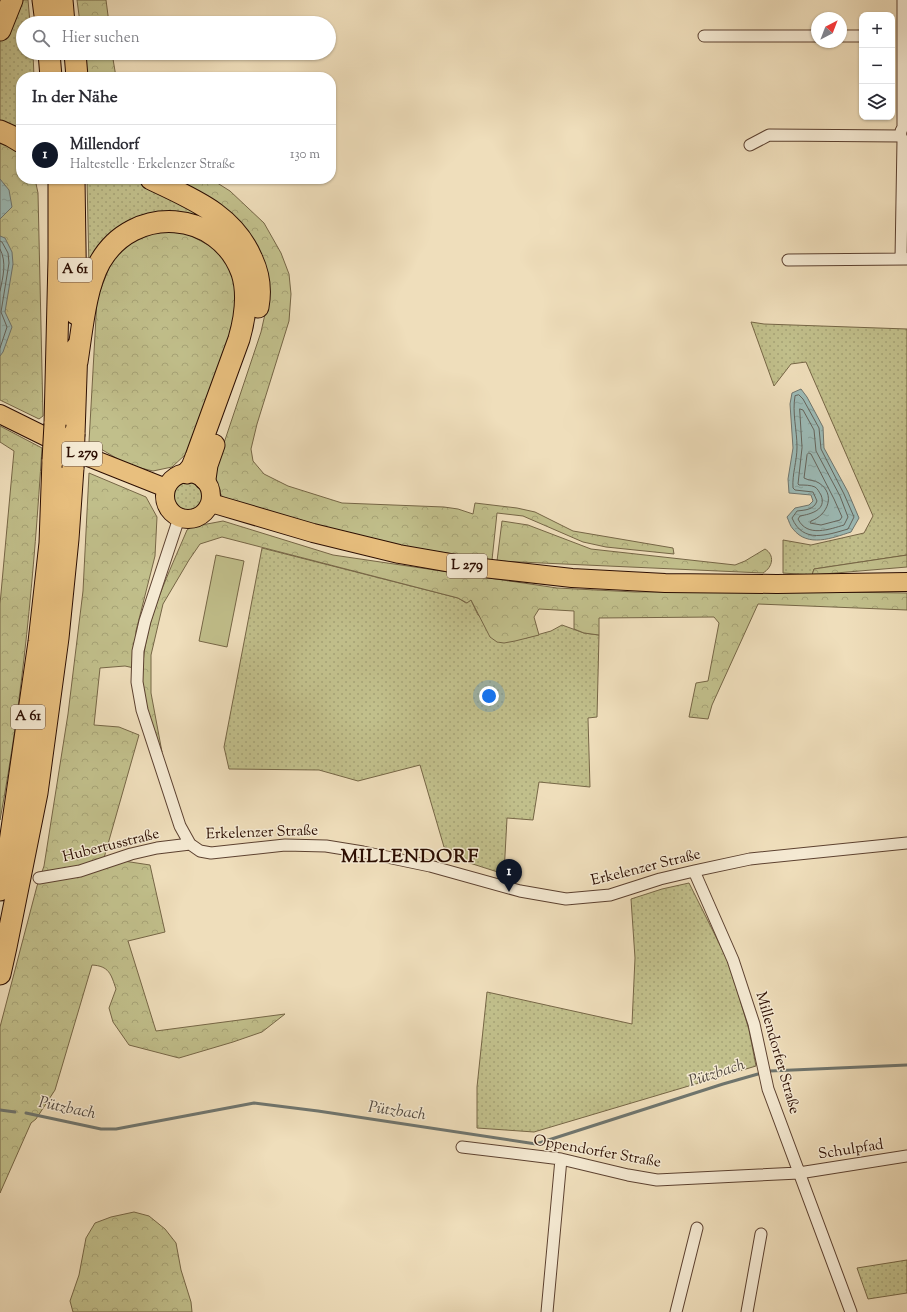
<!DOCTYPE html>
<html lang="de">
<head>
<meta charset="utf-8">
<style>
  :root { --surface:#fff; --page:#f7f7f7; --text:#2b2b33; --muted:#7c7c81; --line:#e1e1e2; --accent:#111827 }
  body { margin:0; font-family:"Sorts Mill Goudy",serif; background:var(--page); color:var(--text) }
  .controls { position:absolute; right:12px; top:12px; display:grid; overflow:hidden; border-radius:8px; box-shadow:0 1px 3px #0004 }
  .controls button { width:36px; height:36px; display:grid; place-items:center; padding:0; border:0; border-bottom:1px solid var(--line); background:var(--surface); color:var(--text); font:20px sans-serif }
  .compass { position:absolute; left:811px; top:12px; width:36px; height:36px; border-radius:50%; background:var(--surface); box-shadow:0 1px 3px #0004; rotate:42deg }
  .you { position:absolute; left:489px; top:696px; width:14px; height:14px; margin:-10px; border:3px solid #fff; border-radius:50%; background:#1a73e8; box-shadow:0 0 0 6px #1a73e833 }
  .badge { display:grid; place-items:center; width:26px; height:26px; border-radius:50%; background:var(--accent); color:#fff; font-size:13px; font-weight:700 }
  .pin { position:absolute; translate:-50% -33px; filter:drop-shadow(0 1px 2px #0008) }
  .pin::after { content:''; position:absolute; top:21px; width:14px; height:12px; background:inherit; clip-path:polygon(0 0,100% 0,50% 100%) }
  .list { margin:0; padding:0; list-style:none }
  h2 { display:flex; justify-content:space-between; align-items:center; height:52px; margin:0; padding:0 16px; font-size:17px }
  h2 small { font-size:13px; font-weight:400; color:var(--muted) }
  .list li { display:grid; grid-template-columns:26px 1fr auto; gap:12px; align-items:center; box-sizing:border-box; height:60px; padding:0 16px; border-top:1px solid var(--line) }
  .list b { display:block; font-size:15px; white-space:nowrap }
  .list p { margin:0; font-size:13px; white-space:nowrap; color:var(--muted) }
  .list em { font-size:13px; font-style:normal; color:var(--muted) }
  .icon { flex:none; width:22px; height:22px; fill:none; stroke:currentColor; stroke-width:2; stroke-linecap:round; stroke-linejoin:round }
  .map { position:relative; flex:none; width:907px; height:1312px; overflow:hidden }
  .search { position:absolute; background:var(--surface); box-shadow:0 1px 3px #0004; left:16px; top:16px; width:320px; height:44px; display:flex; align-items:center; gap:10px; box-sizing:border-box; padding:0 14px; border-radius:22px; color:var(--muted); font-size:15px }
  .panel { position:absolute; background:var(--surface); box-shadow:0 1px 3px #0004; left:16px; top:72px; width:320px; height:112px; border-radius:16px }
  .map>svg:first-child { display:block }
  .grass { fill:url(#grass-dots); stroke:#766646 }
  .forest { fill:url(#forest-crowns); stroke:#766646 }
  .garden { fill:#c1bf8b; stroke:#766646 }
  .water { fill:url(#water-ripples); stroke:#6f756e }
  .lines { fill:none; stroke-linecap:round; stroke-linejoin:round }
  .shore { stroke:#64645c; stroke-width:1 }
  .stream { stroke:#6f756e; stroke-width:3 }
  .minor-casing { stroke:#5c4130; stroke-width:13 }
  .primary-casing { stroke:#2b0d01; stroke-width:20 }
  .motorway-casing { stroke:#2b0d01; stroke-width:23 }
  .minor { stroke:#f5ead3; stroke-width:11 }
  .primary { stroke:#e8bf7e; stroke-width:18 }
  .motorway { stroke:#e8bf7e; stroke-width:21 }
  .motorway-bridge-casing { stroke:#2b0d01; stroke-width:23; stroke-linecap:butt }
  .motorway-bridge { stroke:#e8bf7e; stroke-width:21 }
  .labels { text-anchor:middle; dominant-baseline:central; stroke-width:3; stroke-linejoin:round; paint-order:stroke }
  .shield { fill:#f5ead3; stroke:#684f40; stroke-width:1 }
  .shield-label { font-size:14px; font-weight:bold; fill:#2b0d01 }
  .street-label { font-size:15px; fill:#2b0d01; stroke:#f5ead3 }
  .water-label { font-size:16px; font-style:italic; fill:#534a41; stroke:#f5ead3 }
  .district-label { font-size:19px; font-weight:bold; letter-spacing:1px; fill:#2b0d01; stroke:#f5ead3 }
</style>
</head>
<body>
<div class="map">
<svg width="907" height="1312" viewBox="0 0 907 1312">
  <defs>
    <pattern id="grass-dots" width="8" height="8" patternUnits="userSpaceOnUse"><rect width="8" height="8" fill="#c1bf8b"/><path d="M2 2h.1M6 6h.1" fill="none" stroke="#a6a376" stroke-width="1.8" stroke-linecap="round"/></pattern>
    <pattern id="forest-crowns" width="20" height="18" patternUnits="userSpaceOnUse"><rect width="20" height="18" fill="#c1bf8b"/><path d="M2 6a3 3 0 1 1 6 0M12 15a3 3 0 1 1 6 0" fill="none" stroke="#a6a376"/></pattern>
    <pattern id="water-ripples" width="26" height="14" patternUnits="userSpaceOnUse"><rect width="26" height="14" fill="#9cbbb7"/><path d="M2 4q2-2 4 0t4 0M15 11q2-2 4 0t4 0" fill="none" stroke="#87a09c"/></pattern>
  </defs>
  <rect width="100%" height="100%" fill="#efdebb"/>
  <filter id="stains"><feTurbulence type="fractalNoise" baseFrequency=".005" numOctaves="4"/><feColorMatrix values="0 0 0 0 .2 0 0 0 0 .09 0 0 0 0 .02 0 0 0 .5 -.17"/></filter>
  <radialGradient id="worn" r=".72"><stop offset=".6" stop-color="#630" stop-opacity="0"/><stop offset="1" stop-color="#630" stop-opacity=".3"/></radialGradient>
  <path class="grass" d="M16,0H28L30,23H23V53H33L34,77H21V138L0,127V38Z
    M87,179H141L214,220L205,225L89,268Z
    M751,322L764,324L907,329V555L814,569L812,575L783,573V540L811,545L864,533L873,516L806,362L791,364L774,386Z
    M168 497a20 20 0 1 1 40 0a20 20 0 1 1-40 0Z
    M262,548L458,598L466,603L471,600L478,615L526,638L551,631L562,625L584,633L599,635L597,717L588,718L590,787L539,782L533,820L507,818L504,874L454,858V851L444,847L420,765L358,781L319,770L229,769L224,747Z
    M689,883L729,963L749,1030L756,1066L534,1132L477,1128V1087L487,992L632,1024L635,958L631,899L662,889Z
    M907,1260V1293L868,1299L857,1268Z"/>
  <path class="forest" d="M77,0H106L109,23H80Z
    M83,53H112L116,77H86Z
    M0,142L13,147L21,153V179H35L38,193L43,416L39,419L0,400Z
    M169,179H211L230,191L264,223L281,253L289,274L291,294L289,321L257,424L251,449L253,461L264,474L288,486L342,503L444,507L458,509L473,514L475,503L517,508L535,512L573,531L673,548L674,554L606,547L583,542L523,516L497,513L492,560L356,539L225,500L217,489L213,476L261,332L269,296L263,259Z
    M179,230L199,240L217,250L230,268L238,295L235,323L186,454L172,467L153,471L128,465L89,442L97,299L110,265L122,250L142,235Z
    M0,426L42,448C34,573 23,697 0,820V604L14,451L0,442Z
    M89,473L146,497L157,517L155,556L136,631L134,668L125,666L100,668L94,725L119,727L139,735L104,858L150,865L165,932L128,941L156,1031L285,1014L262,1032L233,1042L179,1058L129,1045L113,1022L109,1008L116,989C111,974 109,966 92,965L55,1090L36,1119L31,1123L0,1193V1027L37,886L44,866L68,714L83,591Z
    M223,521L333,555L557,588L635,592L754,591L907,593V610L758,604L712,705L708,719L689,717L696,683L708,681L719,623L714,617L599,618V635L584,633L574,629V611L539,609L534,617L539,635L515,641L504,643L497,642L490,637L471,600L467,603L458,598L222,537L200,544L189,560L163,604L151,655V693L162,752L158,746C152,724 143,701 142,678C141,673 142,667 143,663C147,616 169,573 187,530L191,527Z
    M502,521L528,525L591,549L735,565L745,561L765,549C775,555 773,567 763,573L497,561Z
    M907,555V567L812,575L814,569Z
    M134,1212L149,1216L165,1229L176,1243L181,1270L191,1302L192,1312H73L70,1301L79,1275L86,1238L95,1223L111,1217Z"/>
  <path class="garden" d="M216,555L244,561L227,647L199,641Z"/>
  <path class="water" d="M0,179L9,190L12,207L0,219Z
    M0,236L5,238L12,252L13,264L5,312L12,327L3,352L0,356Z
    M801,389L807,397L823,427L824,448L848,492L859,518L851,532C832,538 808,548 793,529C790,526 789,521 787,517L795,508L809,505L813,501L811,495L789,493L788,479L793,448L790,404L792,393Z"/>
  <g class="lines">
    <path class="shore" d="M0,241L2,242L8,253L9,263L1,312L7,327L0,348
      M0,249C7,262 3,277 0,291
      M799,395L803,399L819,428L821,449L844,494L854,517L848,529C827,535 803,544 792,518L797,511C805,510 814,510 817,501L813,492L795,490L793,488C792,474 797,461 797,447C797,430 792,413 795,396Z
      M800,409L803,410L814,430L816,451L840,496L848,517L844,525C830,529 807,538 798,519L800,516C811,514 827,510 821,495C819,492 818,489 815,487C811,485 804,485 799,485L798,484L802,448Z
      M809,453L811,454L834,499L842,517L840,520L821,525L810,523L811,521C828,515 836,494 819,483C815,480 809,481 804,478L807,455Z"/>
    <path class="stream" d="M770,1071L907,1065
      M0,1110L15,1112
      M26,1113L101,1129H116L254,1103L318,1111L536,1144L723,1084L758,1074"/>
    <defs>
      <path id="minor" d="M903,0V127C899,133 900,139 907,143
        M704,36H817
        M841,36H862
        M750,145L769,135L901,136
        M901,259L903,140
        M788,260L907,259
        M179,518L145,621L138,651L137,682L142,710L180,826L190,844L200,851L211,853L285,845L326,846L363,852L430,866L520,891L566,899L610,895L660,879L694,871L750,859L907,843
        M694,871L733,960L754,1024L768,1089L851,1312
        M39,878L80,871L131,854L157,848L190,844
        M462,1147L561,1159L628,1175L657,1180L799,1173L907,1156
        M547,1312L561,1159
        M676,1312L697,1228
        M747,1312L761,1234"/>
      <path id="primary" d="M0,414L83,455L166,488
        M165 496a23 23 0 1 1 46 0a23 23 0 1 1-46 0Z
        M211,503L313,533L399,554L474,567L572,578L665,583L777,584L907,582"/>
      <path id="motorway" d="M43,0L46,23
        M62,0L64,23
        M0,30L12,0
        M49,53L51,77
        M75,53L77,77
        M0,131L11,136L21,142
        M74,179L76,314
        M151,179C192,199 233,214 252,259C259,274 261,291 258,307
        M77,362C82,331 85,289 100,262C133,204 219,209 242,273C249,295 245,318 239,339L196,457L192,467L187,473
        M55,424L59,259V179
        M74,434L77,347
        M205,479L207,465L214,445
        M0,890L9,849L39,642L50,543L53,460
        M0,974L6,947L37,793L58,638L68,539L73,468"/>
    </defs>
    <use href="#minor" class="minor-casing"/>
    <use href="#primary" class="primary-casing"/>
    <use href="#motorway" class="motorway-casing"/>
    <use href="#minor" class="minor"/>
    <use href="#primary" class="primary"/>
    <use href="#motorway" class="motorway"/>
    <defs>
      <path id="motorway-bridge" d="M53,460L55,424
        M73,468L74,434"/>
    </defs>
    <use href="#motorway-bridge" class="motorway-bridge-casing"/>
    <use href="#motorway-bridge" class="motorway-bridge"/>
  </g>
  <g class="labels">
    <g class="shield">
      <rect x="58" y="258" width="34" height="24" rx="3"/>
      <rect x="62" y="442" width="40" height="24" rx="3"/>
      <rect x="447" y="554" width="40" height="24" rx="3"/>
      <rect x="11" y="705" width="34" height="24" rx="3"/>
    </g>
    <g class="shield-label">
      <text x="75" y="270">A 61</text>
      <text x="82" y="454">L 279</text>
      <text x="467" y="566">L 279</text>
      <text x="28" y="717">A 61</text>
    </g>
    <g class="street-label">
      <text transform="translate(262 833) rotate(-2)">Erkelenzer Straße</text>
      <text transform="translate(111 846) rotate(-14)">Hubertusstraße</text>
      <text transform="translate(646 868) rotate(-14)">Erkelenzer Straße</text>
      <text transform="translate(777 1053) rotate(74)">Millendorfer Straße</text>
      <text transform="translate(851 1150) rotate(-9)">Schulpfad</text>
      <text transform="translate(597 1152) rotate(10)">Oppendorfer Straße</text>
    </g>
    <g class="water-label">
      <text transform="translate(717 1074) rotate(-18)">Pützbach</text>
      <text transform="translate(67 1109) rotate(12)">Pützbach</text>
      <text transform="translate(397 1112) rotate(8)">Pützbach</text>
    </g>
    <g class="district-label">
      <text x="410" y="857">MILLENDORF</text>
    </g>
  </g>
  <rect width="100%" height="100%" filter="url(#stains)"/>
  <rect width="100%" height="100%" fill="url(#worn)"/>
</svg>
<div class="controls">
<button>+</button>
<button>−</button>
<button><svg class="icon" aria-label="layers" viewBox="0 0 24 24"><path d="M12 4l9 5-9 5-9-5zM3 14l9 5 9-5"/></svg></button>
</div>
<svg class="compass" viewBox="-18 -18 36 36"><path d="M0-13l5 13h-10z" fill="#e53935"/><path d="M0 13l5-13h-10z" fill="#7c7c81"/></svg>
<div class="you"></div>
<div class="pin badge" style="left:509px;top:892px">1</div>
<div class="search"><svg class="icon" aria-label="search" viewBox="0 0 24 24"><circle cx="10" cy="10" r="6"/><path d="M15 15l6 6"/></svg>Hier suchen</div>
<section class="panel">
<h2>In der Nähe<small></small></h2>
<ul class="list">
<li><span class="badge">1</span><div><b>Millendorf</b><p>Haltestelle · Erkelenzer Straße</p></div><em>130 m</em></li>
</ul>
</section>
</div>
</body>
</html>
